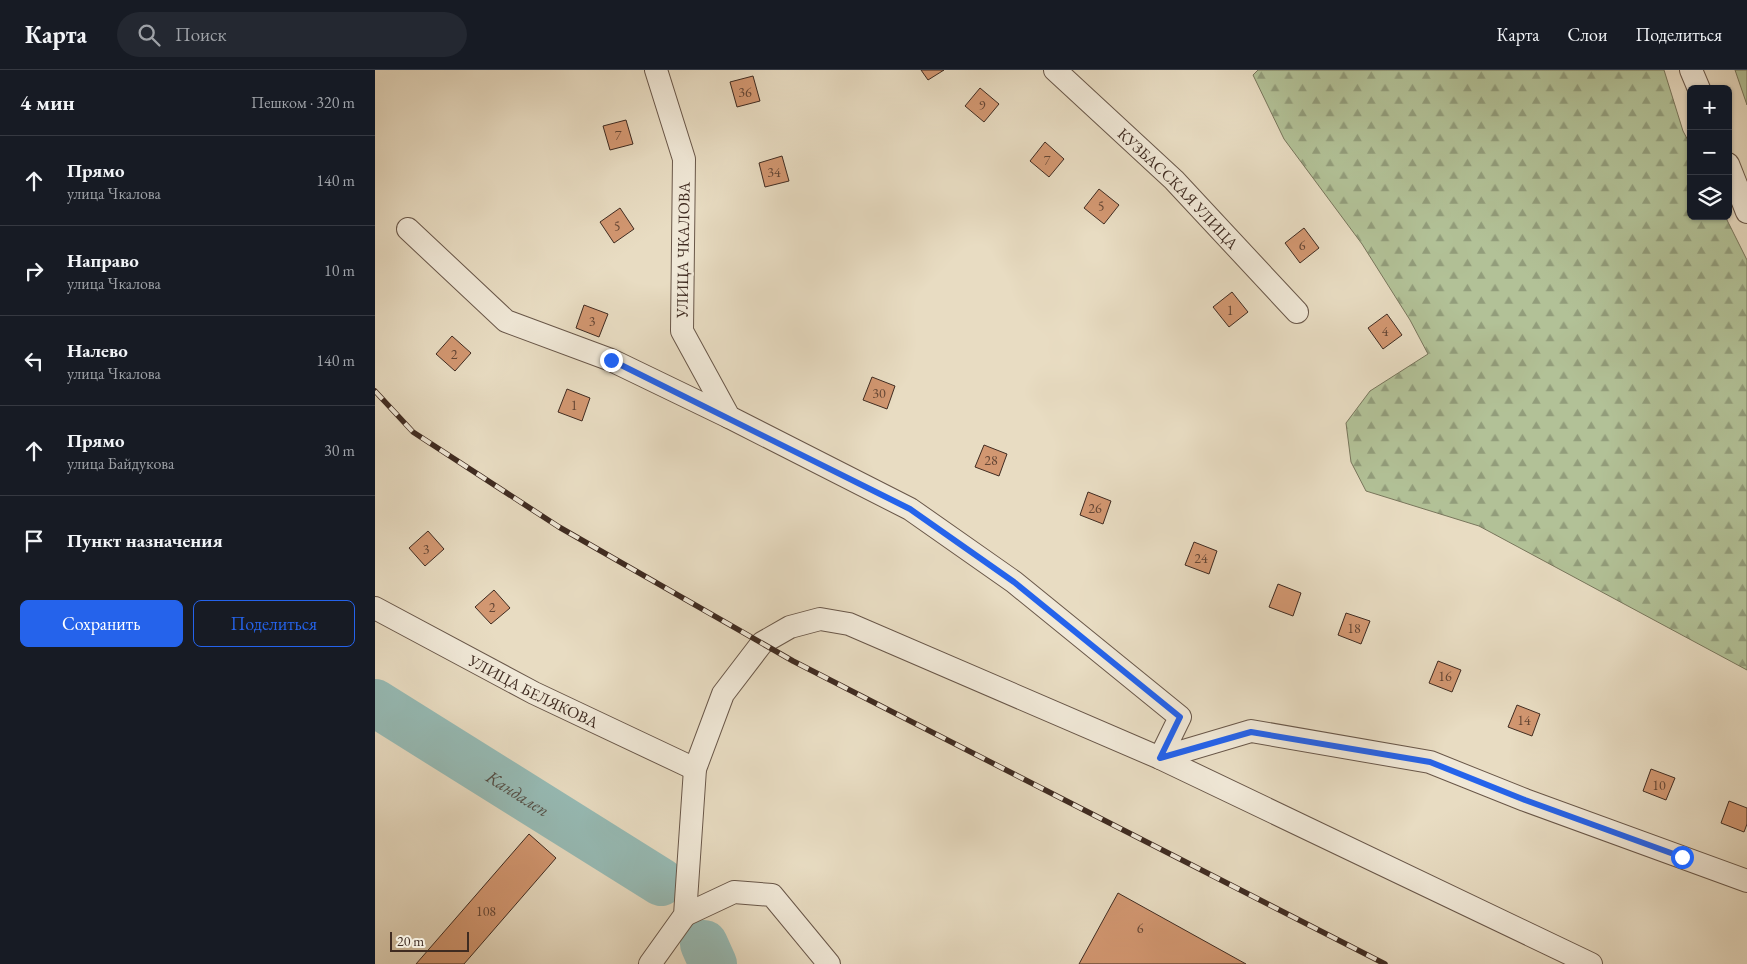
<!DOCTYPE html>
<html lang="ru">
<head>
<meta charset="utf-8">
<style>
  :root { --surface:#171b24; --page:#242831; --text:#f1f3f6; --muted:#9ea1a6; --line:#363941; --accent:#2563eb }
  body { margin:0; font-family:"EB Garamond",serif; background:var(--page); color:var(--text) }
  .controls { position:absolute; right:15px; top:15px; display:grid; overflow:hidden; border-radius:8px; box-shadow:0 1px 4px #0004 }
  .controls button { width:45px; height:45px; display:grid; place-items:center; padding:0; border:0; border-bottom:1px solid var(--line); background:var(--surface); color:var(--text); font:25px sans-serif }
  .scale { position:absolute; left:15px; bottom:12px; width:79px; box-sizing:border-box; padding-left:5px; border:2px solid #3f2b21; border-top:0; font-size:14px; line-height:18px; white-space:nowrap; color:#3f2b21; -webkit-text-stroke:4px #f0e8d7; paint-order:stroke }
  .stop { position:absolute; width:15px; height:15px; margin:-11px; border:4px solid #2563eb; border-radius:50%; background:#fff }
  .stop.end { background:#2563eb; border-color:#fff; box-shadow:0 1px 5px #0008 }
  .list { margin:0; padding:0; list-style:none }
  h2 { display:flex; justify-content:space-between; align-items:center; height:65px; margin:0; padding:0 20px; font-size:21px }
  h2 small { font-size:16px; font-weight:400; color:var(--muted) }
  .list li { display:grid; grid-template-columns:32px 1fr auto; gap:15px; align-items:center; box-sizing:border-box; height:90px; padding:0 20px; border-top:1px solid var(--line) }
  .list b { display:block; font-size:19px; white-space:nowrap }
  .list p { margin:0; font-size:16px; white-space:nowrap; color:var(--muted) }
  .list em { font-size:16px; font-style:normal; color:var(--muted) }
  .actions { display:flex; gap:10px; padding:15px 20px }
  .actions a { flex:1; padding:11px 0; border:1px solid var(--accent); border-radius:8px; text-align:center; font-size:18px; color:var(--accent) }
  .actions .main { background:var(--accent); color:#fff }
  .icon { flex:none; width:28px; height:28px; fill:none; stroke:currentColor; stroke-width:2; stroke-linecap:round; stroke-linejoin:round }
  .map { position:relative; flex:none; width:1372px; height:894px; overflow:hidden }
  header { display:flex; align-items:center; gap:30px; box-sizing:border-box; height:70px; padding:0 25px; background:var(--surface); border-bottom:1px solid var(--line) }
  header strong { font-size:24px }
  nav { display:flex; gap:28px; margin-inline-start:auto; font-size:18px }
  .search { width:350px; height:45px; background:var(--page); display:flex; align-items:center; gap:12px; box-sizing:border-box; padding:0 18px; border-radius:28px; color:var(--muted); font-size:19px }
  main { display:flex }
  aside { flex:1; background:var(--surface) }
  .map>svg:first-child { display:block }
  .grass { fill:#b2c197; stroke:#78765c }
  .forest { fill:url(#forest-firs); stroke:#78765c }
  .lines { fill:none; stroke-linecap:round; stroke-linejoin:round }
  .river { stroke:#97bbb5; stroke-width:48 }
  .building { fill:#d29771; stroke:#3f2b21 }
  .minor-casing { stroke:#695749; stroke-width:24 }
  .minor { stroke:#f0e8d7; stroke-width:22 }
  .rail-casing { stroke:#3f2b21; stroke-width:5.5 }
  .rail { stroke:#f0e8d7; stroke-width:4; stroke-dasharray:11; stroke-linecap:butt }
  .route { stroke:#2563eb; stroke-width:6 }
  .labels { text-anchor:middle; dominant-baseline:central; stroke-width:5; stroke-linejoin:round; paint-order:stroke }
  .number-label { font-size:14px; fill:#644635 }
  .street-label { font-size:16px; fill:#3f2b21; stroke:#f0e8d7 }
  .water-label { font-size:18px; font-style:italic; fill:#554f46; stroke:#f0e8d7 }
</style>
</head>
<body>
<header>
<strong>Карта</strong>
<div class="search"><svg class="icon" aria-label="search" viewBox="0 0 24 24"><circle cx="10" cy="10" r="6"/><path d="M15 15l6 6"/></svg>Поиск</div>
<nav><a>Карта</a><a>Слои</a><a>Поделиться</a></nav>
</header>
<main>
<aside>
<h2>4 мин<small>Пешком · 320 m</small></h2>
<ul class="list">
<li><svg class="icon" aria-label="ahead" viewBox="0 0 24 24"><path d="M12 20V5M6 11l6-6 6 6"/></svg><div><b>Прямо</b><p>улица Чкалова</p></div><em>140 m</em></li>
<li><svg class="icon" aria-label="right" viewBox="0 0 24 24"><path d="M7 20v-9h11M14 6l5 5-5 5"/></svg><div><b>Направо</b><p>улица Чкалова</p></div><em>10 m</em></li>
<li><svg class="icon" aria-label="left" viewBox="0 0 24 24"><path d="M17 20v-9H6M10 6l-5 5 5 5"/></svg><div><b>Налево</b><p>улица Чкалова</p></div><em>140 m</em></li>
<li><svg class="icon" aria-label="ahead" viewBox="0 0 24 24"><path d="M12 20V5M6 11l6-6 6 6"/></svg><div><b>Прямо</b><p>улица Байдукова</p></div><em>30 m</em></li>
<li><svg class="icon" aria-label="arrive" viewBox="0 0 24 24"><path d="M6 21V4h12l-3 4 3 4H6"/></svg><div><b>Пункт назначения</b></div></li>
</ul>
<div class="actions"><a class="main">Сохранить</a><a>Поделиться</a></div>
</aside>
<div class="map">
<svg width="1372" height="894" viewBox="0 0 1372 894">
  <defs>
    <pattern id="forest-firs" width="22" height="20" patternUnits="userSpaceOnUse" patternTransform="scale(1.25)"><rect width="22" height="20" fill="#b2c197"/><path d="M5 1l3.5 6h-7zM16 11l3.5 6h-7z" fill="#929d7b"/></pattern>
  </defs>
  <rect width="100%" height="100%" fill="#e8dcc2"/>
  <filter id="stains"><feTurbulence type="fractalNoise" baseFrequency=".004" numOctaves="4"/><feColorMatrix values="0 0 0 0 .2 0 0 0 0 .09 0 0 0 0 .02 0 0 0 .5 -.17"/></filter>
  <radialGradient id="worn" r=".72"><stop offset=".6" stop-color="#630" stop-opacity="0"/><stop offset="1" stop-color="#630" stop-opacity=".3"/></radialGradient>
  <path class="grass" d="M1360,0H1372V35Z"/>
  <path class="forest" d="M883,0H1289L1308,61L1316,76V146H1350L1372,190V600L1104,456L991,421L976,392L971,353L995,321L1053,284L1035,250L987,174L909,69L878,5Z"/>
  <g class="lines">
    <g class="river">
      <path id="s1" d="M0,633L286,812"/>
      <path d="M329,874L338,894"/>
    </g>
  </g>
  <path class="building" d="M546,0H569L553,10Z
    M378,6L385,31L362,37L355,12Z
    M605,18L624,34L609,52L590,36Z
    M251,50L258,74L235,80L228,56Z
    M670,72L689,89L674,107L655,91Z
    M407,86L414,111L390,117L384,93Z
    M724,119L744,135L729,154L709,138Z
    M245,138L259,159L239,173L225,152Z
    M929,158L944,178L925,193L910,173Z
    M857,222L873,242L854,257L838,237Z
    M209,235L233,244L224,267L201,258Z
    M1012,244L1027,265L1008,279L993,258Z
    M77,266L96,283L80,301L61,284Z
    M497,307L520,316L512,339L488,330Z
    M192,319L215,328L207,351L183,342Z
    M609,375L632,384L624,406L600,397Z
    M713,422L736,431L728,454L705,445Z
    M53,461L69,479L50,496L34,478Z
    M819,472L842,481L834,504L810,495Z
    M903,514L926,523L918,546L894,537Z
    M119,520L135,538L116,554L100,537Z
    M971,543L995,551L986,574L963,565Z
    M1063,591L1086,600L1077,622L1054,613Z
    M1142,635L1165,644L1157,666L1133,657Z
    M1276,699L1300,708L1291,730L1268,721Z
    M1354,731L1372,738V754L1369,762L1346,753Z
    M154,764L181,788L89,894H41Z
    M743,823L871,894H704Z"/>
  <g class="lines">
    <defs>
      <g id="minor">
        <path d="M281,0L309,89L307,261L354,347L535,439L639,512L805,647L785,688L876,661L1055,692L1150,730L1372,811"/>
        <path id="s2" d="M680,0L799,110L922,242"/>
        <path d="M1316,0L1324,19"/>
        <path d="M1353,94L1372,142"/>
        <path d="M33,159L131,251L236,290L354,347"/>
        <path id="s3" d="M0,538L159,623L320,699"/>
        <path d="M310,845L359,822L397,825L454,894"/>
        <path d="M275,894L310,845L320,699L348,624L387,573L415,557L445,549L474,554L785,688L1216,894"/>
      </g>
    </defs>
    <use href="#minor" class="minor-casing"/>
    <use href="#minor" class="minor"/>
    <defs>
      <path id="rail" d="M0,321L38,362L184,457L418,591L1010,894"/>
    </defs>
    <use href="#rail" class="rail-casing"/>
    <use href="#rail" class="rail"/>
  </g>
  <g class="lines">
    <path class="route" d="M236,290L535,439L639,512L805,647L785,688L876,662L1055,692L1150,730L1307,787"/>
  </g>
  <g class="labels">
    <g class="number-label">
      <text x="370" y="22">36</text>
      <text x="607" y="35">9</text>
      <text x="243" y="65">7</text>
      <text x="672" y="90">7</text>
      <text x="399" y="102">34</text>
      <text x="726" y="136">5</text>
      <text x="242" y="156">5</text>
      <text x="927" y="175">6</text>
      <text x="855" y="240">1</text>
      <text x="217" y="251">3</text>
      <text x="1010" y="261">4</text>
      <text x="79" y="284">2</text>
      <text x="504" y="323">30</text>
      <text x="199" y="335">1</text>
      <text x="616" y="390">28</text>
      <text x="720" y="438">26</text>
      <text x="51" y="479">3</text>
      <text x="826" y="488">24</text>
      <text x="117" y="537">2</text>
      <text x="979" y="558">18</text>
      <text x="1070" y="606">16</text>
      <text x="1149" y="650">14</text>
      <text x="1284" y="715">10</text>
      <text x="111" y="841">108</text>
      <text x="765" y="858">6</text>
    </g>
    <g class="street-label">
      <text stroke="none"><textPath href="#s2" startOffset="171">КУЗБАССКАЯ УЛИЦА</textPath></text>
      <text transform="translate(308 180) rotate(-89)">УЛИЦА ЧКАЛОВА</text>
      <text stroke="none"><textPath href="#s3" startOffset="179">УЛИЦА БЕЛЯКОВА</textPath></text>
    </g>
    <g class="water-label">
      <text stroke="none"><textPath href="#s1" startOffset="169">Кандалеп</textPath></text>
    </g>
  </g>
  <rect width="100%" height="100%" filter="url(#stains)"/>
  <rect width="100%" height="100%" fill="url(#worn)"/>
</svg>
<div class="controls">
<button>+</button>
<button>−</button>
<button><svg class="icon" aria-label="layers" viewBox="0 0 24 24"><path d="M12 4l9 5-9 5-9-5zM3 14l9 5 9-5"/></svg></button>
</div>
<div class="scale">20 m</div>
<div class="stop" style="left:1307px;top:787px"></div>
<div class="stop end" style="left:236px;top:290px"></div>
</div>
</main>
</body>
</html>
